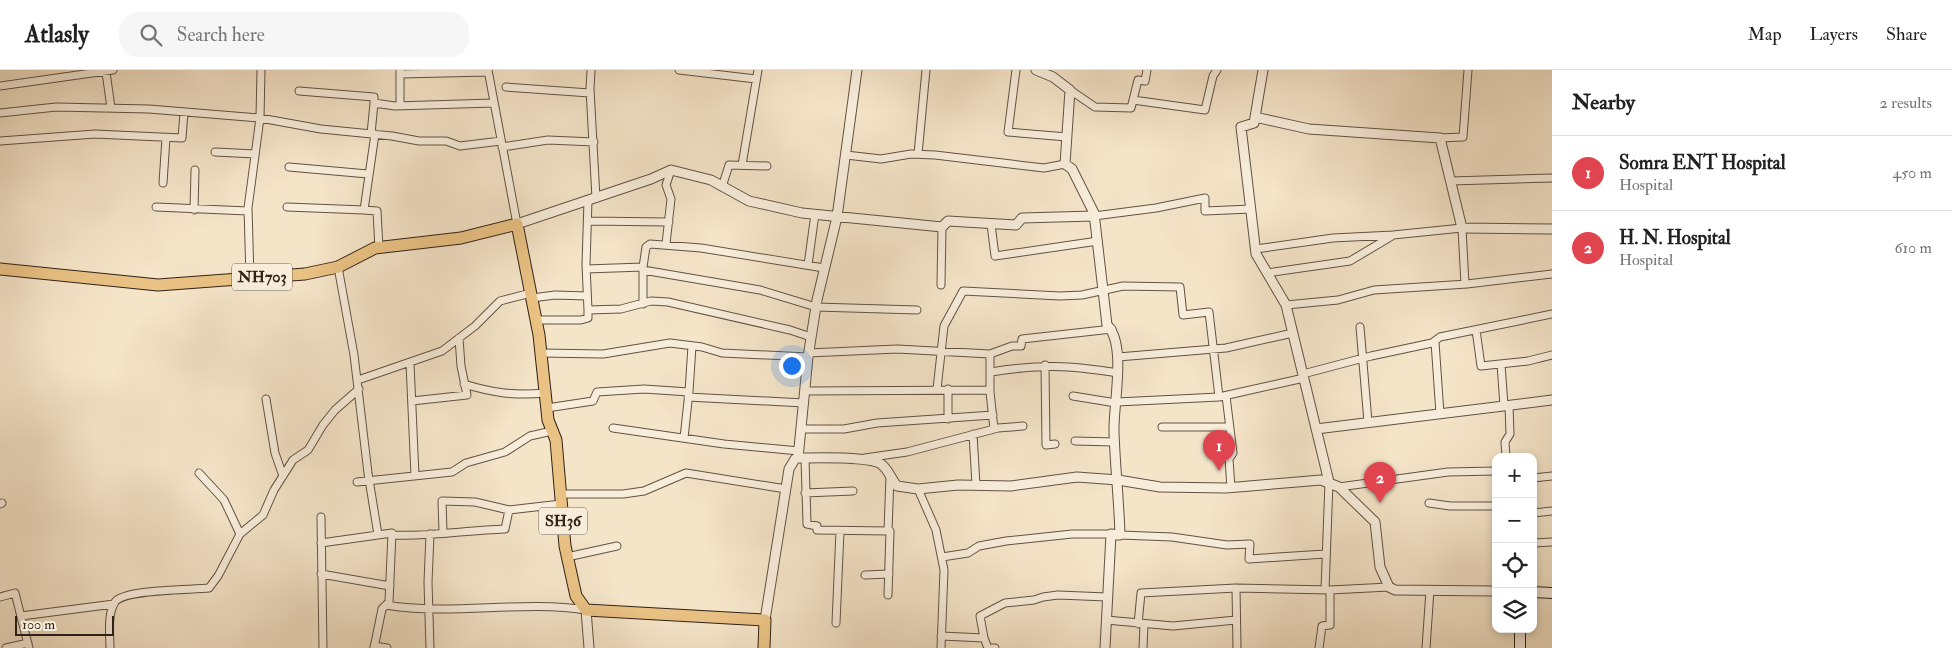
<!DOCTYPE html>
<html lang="en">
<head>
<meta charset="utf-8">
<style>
  :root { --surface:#fff; --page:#f6f6f6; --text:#222; --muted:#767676; --line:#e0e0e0; --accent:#d93025 }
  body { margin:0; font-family:"IM FELL Double Pica",serif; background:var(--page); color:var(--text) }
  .controls { position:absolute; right:15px; bottom:15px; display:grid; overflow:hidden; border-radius:10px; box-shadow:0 2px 8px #0003 }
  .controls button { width:45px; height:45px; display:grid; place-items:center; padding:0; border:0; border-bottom:1px solid var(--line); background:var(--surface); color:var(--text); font:25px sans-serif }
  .scale { position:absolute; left:15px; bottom:12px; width:99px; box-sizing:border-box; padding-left:5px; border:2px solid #312217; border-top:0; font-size:14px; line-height:18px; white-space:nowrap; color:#312217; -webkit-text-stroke:4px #f8eddb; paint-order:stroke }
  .you { position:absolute; left:791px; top:295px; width:18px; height:18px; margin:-12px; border:4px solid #fff; border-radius:50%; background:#1a73e8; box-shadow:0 0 0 8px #1a73e833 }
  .badge { display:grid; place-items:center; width:32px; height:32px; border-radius:50%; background:var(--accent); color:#fff; font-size:16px; font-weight:700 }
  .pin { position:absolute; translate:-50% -41px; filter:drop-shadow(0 1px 2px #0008) }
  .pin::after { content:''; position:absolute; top:26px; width:18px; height:15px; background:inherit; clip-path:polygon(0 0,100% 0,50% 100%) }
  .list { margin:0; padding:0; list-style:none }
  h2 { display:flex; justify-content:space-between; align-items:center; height:65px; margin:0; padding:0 20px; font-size:21px }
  h2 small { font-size:16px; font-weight:400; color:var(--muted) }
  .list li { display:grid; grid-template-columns:32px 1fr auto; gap:15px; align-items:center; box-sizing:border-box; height:75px; padding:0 20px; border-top:1px solid var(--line) }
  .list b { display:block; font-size:19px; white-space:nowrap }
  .list p { margin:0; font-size:16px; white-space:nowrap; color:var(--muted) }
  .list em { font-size:16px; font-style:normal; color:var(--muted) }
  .icon { flex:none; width:28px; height:28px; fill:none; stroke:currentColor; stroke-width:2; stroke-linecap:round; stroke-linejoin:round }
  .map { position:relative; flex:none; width:1552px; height:578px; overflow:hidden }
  header { display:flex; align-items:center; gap:30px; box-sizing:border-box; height:70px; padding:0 25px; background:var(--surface); border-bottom:1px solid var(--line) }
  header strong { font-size:24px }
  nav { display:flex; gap:28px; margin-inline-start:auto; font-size:18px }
  .search { width:350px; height:45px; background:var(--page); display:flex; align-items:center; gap:12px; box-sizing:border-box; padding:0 18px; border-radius:20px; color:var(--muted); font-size:19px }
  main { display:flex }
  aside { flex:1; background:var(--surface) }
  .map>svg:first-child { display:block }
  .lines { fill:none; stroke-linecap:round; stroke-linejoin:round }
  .minor-casing { stroke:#625243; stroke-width:9 }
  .tertiary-casing { stroke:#625243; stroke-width:11 }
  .secondary-casing { stroke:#312217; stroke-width:12 }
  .trunk-casing { stroke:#312217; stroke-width:13 }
  .minor { stroke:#f8eddb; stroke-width:7 }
  .tertiary { stroke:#f8eddb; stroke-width:9 }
  .secondary { stroke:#f8eddb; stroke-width:10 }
  .trunk { stroke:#eac284; stroke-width:11 }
  .labels { text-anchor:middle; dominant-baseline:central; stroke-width:4; stroke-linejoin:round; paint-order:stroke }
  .shield { fill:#f8eddb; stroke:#6d5f52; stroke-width:1 }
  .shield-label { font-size:16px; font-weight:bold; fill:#312217 }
</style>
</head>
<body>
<header>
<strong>Atlasly</strong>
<div class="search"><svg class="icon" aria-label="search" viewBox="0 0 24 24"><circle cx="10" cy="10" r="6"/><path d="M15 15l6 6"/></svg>Search here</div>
<nav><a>Map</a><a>Layers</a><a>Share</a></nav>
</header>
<main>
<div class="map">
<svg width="1552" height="578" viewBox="0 0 1552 578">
  <rect width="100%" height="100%" fill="#f4e4c8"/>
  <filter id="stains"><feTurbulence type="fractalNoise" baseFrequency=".004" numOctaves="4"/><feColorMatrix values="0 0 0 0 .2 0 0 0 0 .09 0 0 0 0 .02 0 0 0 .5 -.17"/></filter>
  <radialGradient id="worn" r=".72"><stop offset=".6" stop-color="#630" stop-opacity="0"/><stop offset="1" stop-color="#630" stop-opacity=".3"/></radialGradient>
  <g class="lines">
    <defs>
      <path id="minor" d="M400,0V36
        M488,0L517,154
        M591,0L590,19L596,128
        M679,0L756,9
        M1016,0L1008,62L1067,67
        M106,2L111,38
        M400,4L488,2
        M0,16L113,0
        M506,17L590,23
        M1070,20L1095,37L1131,38L1138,10L1145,11L1147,0
        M299,21L374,27V33
        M1133,30L1205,40L1213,6L1217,0
        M0,43L56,37L149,39L260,48L321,59L392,66L419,71H446L460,76L501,71
        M371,64L374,33L395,36L493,33
        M1440,68L1463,67L1468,0
        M0,71L95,64L182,68L184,42
        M502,77L548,70L594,72
        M215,82L255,84
        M918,84L926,0
        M846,85L881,89L911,84L935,85L1044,98L1065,94
        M742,95L758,0
        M289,97L368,104
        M1451,111L1552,108
        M163,113L166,68
        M722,117L729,95L767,96
        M588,130L586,195L588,240
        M156,137L248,141
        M287,137L364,140L375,64
        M194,140L195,100
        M364,140L377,141L379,178
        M1094,146L1156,138L1205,128V141L1251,139
        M588,151L669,152
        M991,154L995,186L1098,171
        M666,174L671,129L666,115L671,100
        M1256,179L1333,168L1393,165L1462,158L1465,214
        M808,195L815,144
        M338,197L354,285L368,403L378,465
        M643,197V200L760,220L816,237L917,240
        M586,199L643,197L646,177L650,174L701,178L824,198
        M1267,203L1350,191L1392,166
        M250,208L248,138L260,48L261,0
        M941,215L942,157
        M532,228L555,225L587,226
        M643,234V200
        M1286,235L1338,230L1374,220L1467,214L1552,204
        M536,250H581L588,248V240L621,239L651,231L668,232L790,260L811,267
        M1360,257L1368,352
        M1476,260L1481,296L1528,291L1552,285
        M1435,272L1440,344
        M541,283L603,284L670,273L702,277L722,283L808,287
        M808,283L897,279L990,284L1012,276H1021L1022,269L1112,259
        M990,284V322L994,359
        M1118,287L1226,278L1293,263
        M410,293L415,406
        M1501,294L1504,336
        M1045,295L1046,375L1055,374
        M991,302C1041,294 1068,295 1118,303
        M1303,304L1371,286L1432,273L1440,267L1552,244
        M358,310L442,281L475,256L500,231L531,223
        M464,314C493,323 516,326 545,323
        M937,319L944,256L963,221L1060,226L1082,225L1123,216L1180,217L1183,245L1209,242L1219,327
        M948,319V349
        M805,321L990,320
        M689,322L692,276
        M1073,326L1116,333
        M1226,326L1233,383L1229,389L1231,418
        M688,327L804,333
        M266,329L275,383L283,406
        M412,331L467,325L461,296L459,268
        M1117,332L1219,327L1304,308
        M547,338L593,331L597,322L644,319L689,322L684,368
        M1162,357H1229
        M613,358L724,374L799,381
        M801,359H844L877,353L993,345
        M973,364L976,415
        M1075,371L1114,372
        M1506,387L1505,372L1510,364L1509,335
        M805,388L807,454L817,456V460L888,461L890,406
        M865,388L907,382L998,358L1023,356
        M199,403L224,430L240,464
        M1533,408L1552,406
        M357,412L452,402L466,393L505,382L530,366L552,361
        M1339,417L1448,402L1496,401
        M918,419L936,460L944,500L941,578
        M805,423L853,421
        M560,424H623L644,421L686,403L786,419
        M1429,433L1450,436H1496
        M0,434L2,433
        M1533,443L1552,441
        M321,447L323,578
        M443,462L442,431L475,432L509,440L561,434
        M392,465C430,467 467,460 505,459L509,440
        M1120,465L1172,467L1227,475L1250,474L1249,489L1325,484
        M321,473L392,463L389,532L382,539L374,578
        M1533,473L1552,472
        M567,487L617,476
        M942,487L968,483L979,476L1006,471L1072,464H1111
        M321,504L390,516
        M865,505L889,504
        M1325,520L1329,412
        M888,525L890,461H888
        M0,527L15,523L29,578
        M386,535C451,546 522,530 586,540
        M21,546L114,534
        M1106,550L1173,556L1236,550
        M836,553L840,461
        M1138,554L1141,523L1236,518
        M941,566L984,568L988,578
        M984,568L980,546L1005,533L1034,530L1043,527L1058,525L1107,527
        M374,576L387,578
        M6,578L28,573
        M110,578C110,565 107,544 115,532C124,519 191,520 209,518L218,506L240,464L263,445L274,420L293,390L308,380L323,355L335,340L359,319
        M430,578L428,512L430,464
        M993,578H995
        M1143,578L1144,555
        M1237,578L1236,518L1330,520L1389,517
        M1319,578L1322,556L1330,555V520
        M1426,578L1430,520"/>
      <path id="tertiary" d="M1036,0L1053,7L1070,20L1065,94L1072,99L1094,143L1107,255C1127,274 1113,336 1114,361C1115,396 1119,430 1120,465L1111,464L1105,578
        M1263,0L1254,53L1241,57L1256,184L1286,235L1329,412
        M1255,47L1309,59L1440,68L1462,158L1552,159
        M517,154L651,109L671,100L711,110L749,131L802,143L942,157L948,151L1016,155L1022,148L1094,146
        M1316,359L1552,330
        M798,388L808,287L817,230L837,147L857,0
        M586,540L589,578
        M765,550L789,399L795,389L798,388C816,388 868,386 881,394C888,399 892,410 897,416L918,419L958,415L1011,416L1077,407L1118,410L1160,417L1226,418L1321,410L1339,417L1375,452L1380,497L1389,517L1395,520L1496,521"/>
      <path id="secondary" d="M1533,522L1552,523
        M1520,559V578"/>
      <path id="trunk" d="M0,199L158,215L305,204L338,197L375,178L461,168L517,154L539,265L548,350L556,370L565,476L576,526L586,540L765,550L764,578"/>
    </defs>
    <use href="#minor" class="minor-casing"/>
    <use href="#tertiary" class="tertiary-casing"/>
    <use href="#secondary" class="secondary-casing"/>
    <use href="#trunk" class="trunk-casing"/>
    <use href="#minor" class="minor"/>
    <use href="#tertiary" class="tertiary"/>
    <use href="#secondary" class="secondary"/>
    <use href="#trunk" class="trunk"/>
  </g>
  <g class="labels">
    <g class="shield">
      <rect x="232" y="193.5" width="60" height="27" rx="4"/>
      <rect x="539" y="437.5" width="48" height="27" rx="4"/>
    </g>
    <g class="shield-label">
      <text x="262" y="207">NH703</text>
      <text x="563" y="451">SH36</text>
    </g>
  </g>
  <rect width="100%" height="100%" filter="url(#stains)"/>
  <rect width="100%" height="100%" fill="url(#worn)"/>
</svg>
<div class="controls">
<button>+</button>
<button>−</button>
<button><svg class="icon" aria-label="locate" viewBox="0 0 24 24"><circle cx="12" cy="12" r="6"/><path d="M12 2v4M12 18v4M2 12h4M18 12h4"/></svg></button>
<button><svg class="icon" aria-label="layers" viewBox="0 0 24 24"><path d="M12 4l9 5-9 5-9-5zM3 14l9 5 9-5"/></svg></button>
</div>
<div class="scale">100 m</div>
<div class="you"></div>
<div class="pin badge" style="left:1219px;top:401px;background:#e0444e">1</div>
<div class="pin badge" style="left:1380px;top:433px;background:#e0444e">2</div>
</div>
<aside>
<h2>Nearby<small>2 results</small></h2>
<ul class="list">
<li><span class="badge" style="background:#e0444e">1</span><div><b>Somra ENT Hospital</b><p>Hospital</p></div><em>450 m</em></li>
<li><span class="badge" style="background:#e0444e">2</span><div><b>H. N. Hospital</b><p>Hospital</p></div><em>610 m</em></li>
</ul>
</aside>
</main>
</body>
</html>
